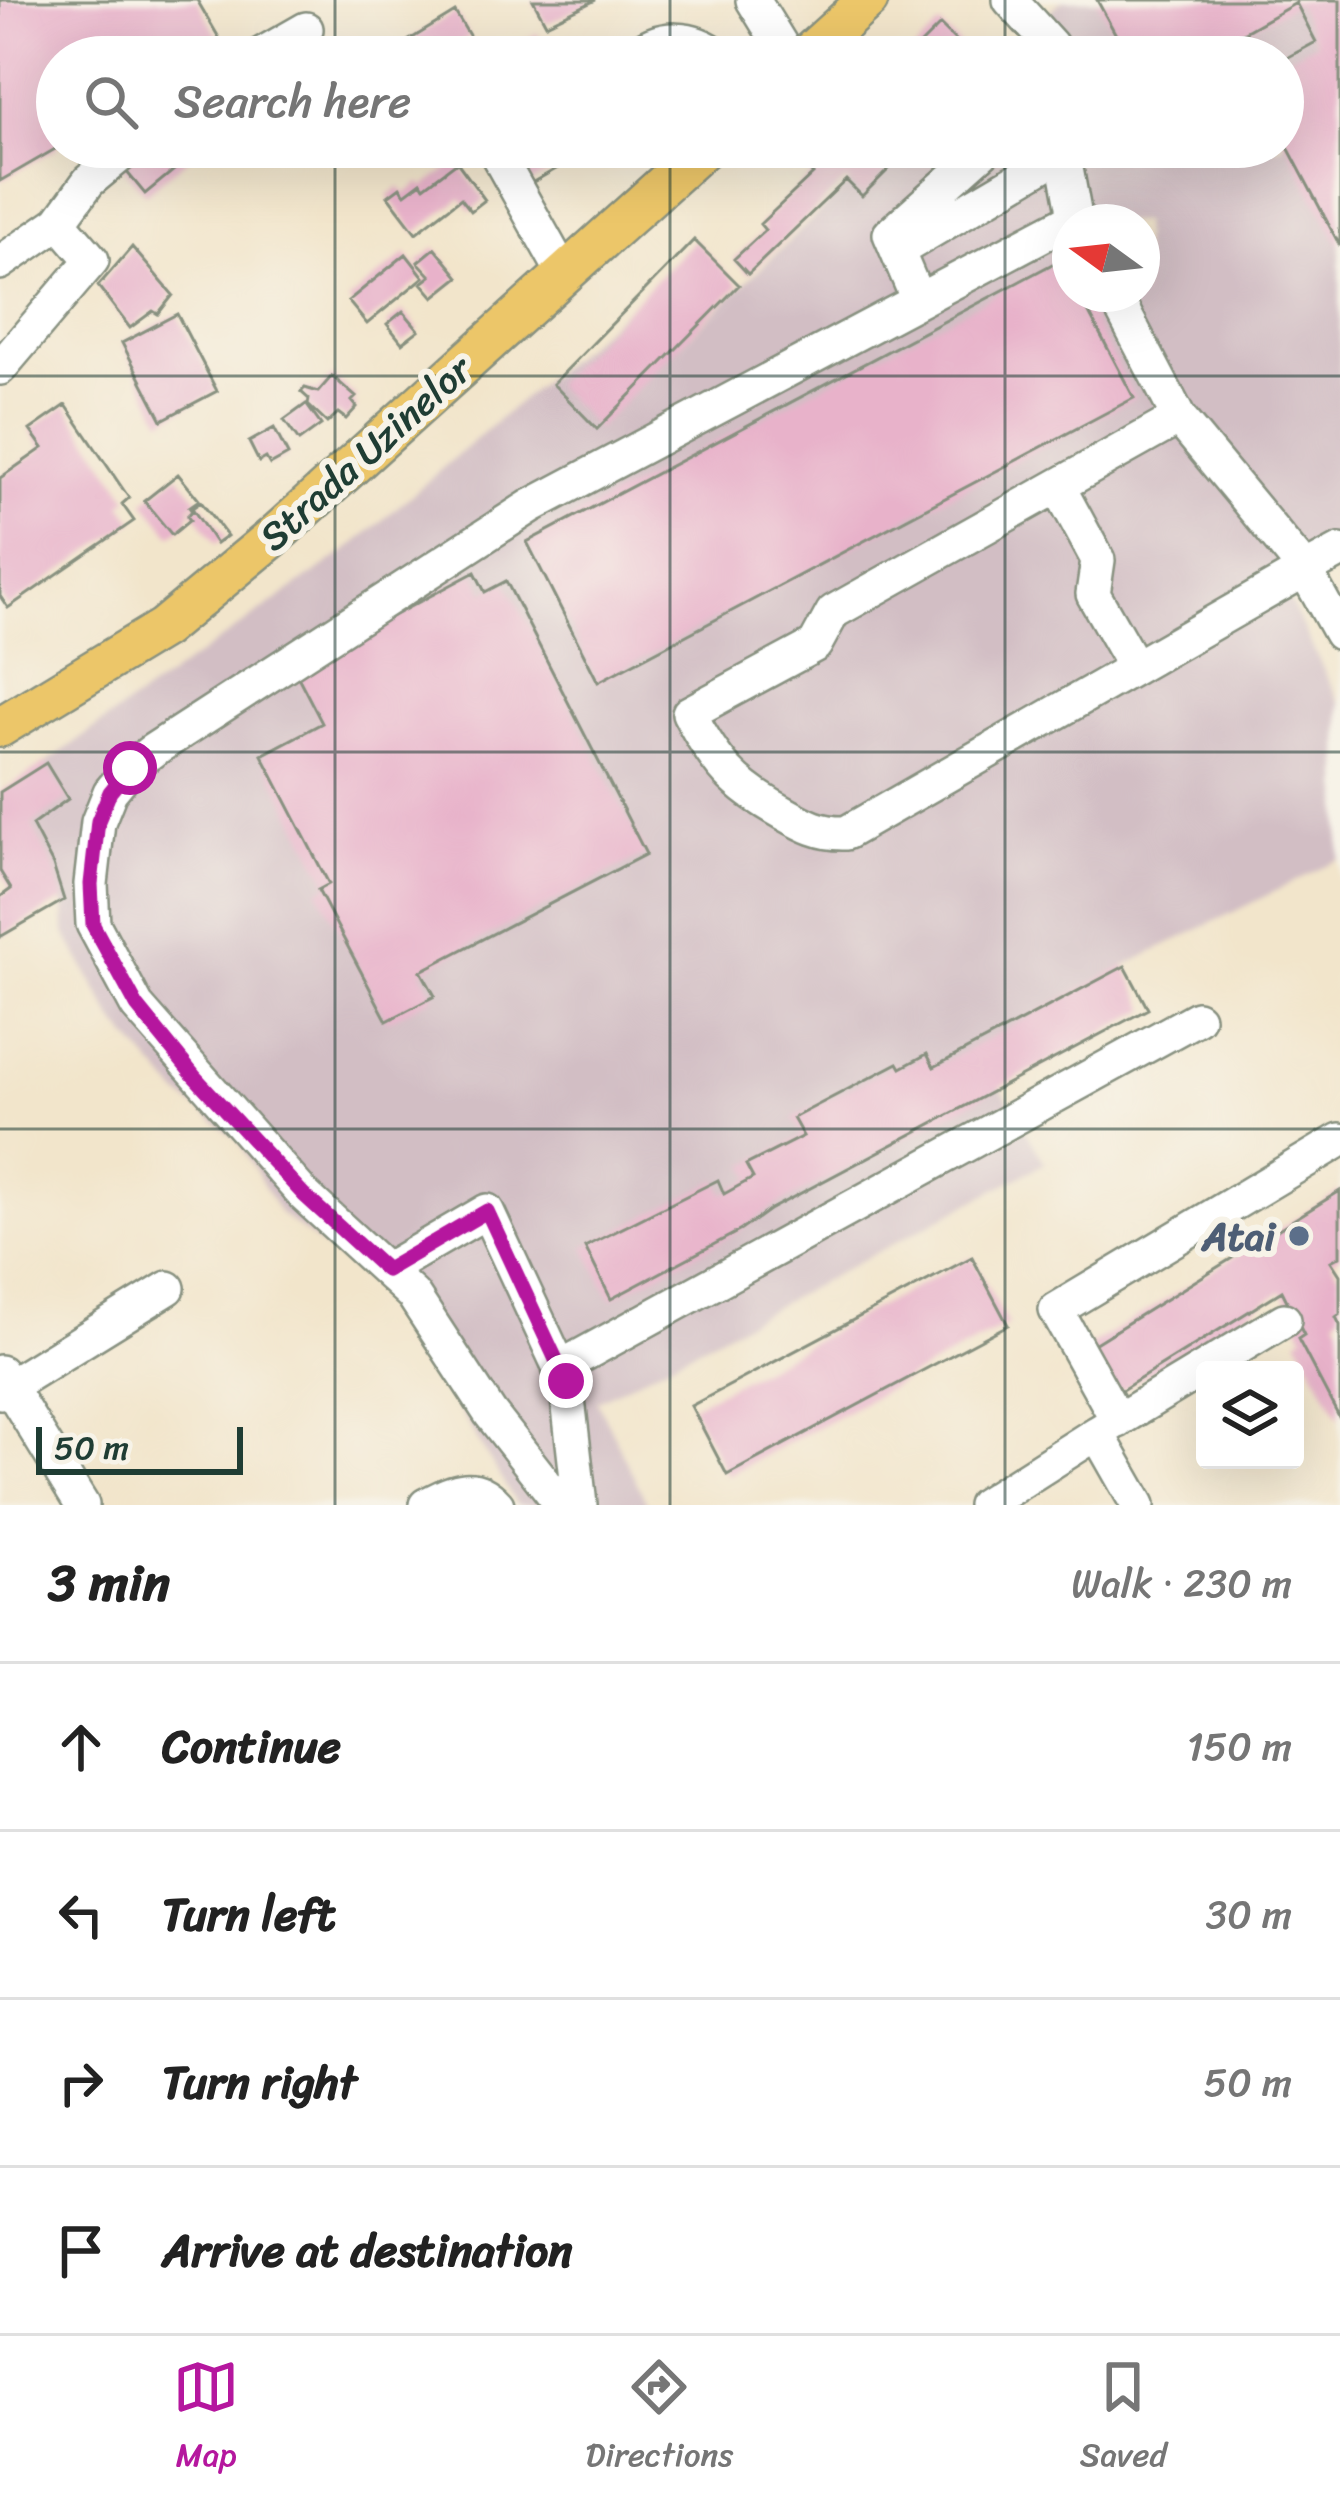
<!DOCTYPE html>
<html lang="en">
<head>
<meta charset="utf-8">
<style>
  :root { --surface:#fff; --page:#f2f2f2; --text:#222; --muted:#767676; --line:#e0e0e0; --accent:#b5179e }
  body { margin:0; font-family:Sriracha,sans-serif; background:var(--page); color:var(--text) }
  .controls { position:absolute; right:36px; bottom:36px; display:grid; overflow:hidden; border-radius:12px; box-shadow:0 12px 48px #0002 }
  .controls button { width:108px; height:108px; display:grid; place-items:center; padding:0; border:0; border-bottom:3px solid var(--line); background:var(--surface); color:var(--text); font:60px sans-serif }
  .compass { position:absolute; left:1052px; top:204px; width:108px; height:108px; border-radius:50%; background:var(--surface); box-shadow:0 12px 48px #0002; rotate:285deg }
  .scale { position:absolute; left:36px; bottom:30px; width:207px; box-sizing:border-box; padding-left:12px; border:6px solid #1f3d34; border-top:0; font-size:33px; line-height:42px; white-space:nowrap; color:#1f3d34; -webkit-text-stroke:9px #f7f3e8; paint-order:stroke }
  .stop { position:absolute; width:36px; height:36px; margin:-27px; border:9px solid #b5179e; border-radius:50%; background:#fff }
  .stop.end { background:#b5179e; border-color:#fff; box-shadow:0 3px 12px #0008 }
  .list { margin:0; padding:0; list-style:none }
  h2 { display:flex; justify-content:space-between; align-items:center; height:156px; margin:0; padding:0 48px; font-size:51px }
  h2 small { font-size:39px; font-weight:400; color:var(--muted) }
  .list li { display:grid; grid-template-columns:78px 1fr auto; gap:36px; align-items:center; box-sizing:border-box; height:168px; padding:0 48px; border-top:3px solid var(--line) }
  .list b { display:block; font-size:45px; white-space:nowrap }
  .list em { font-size:39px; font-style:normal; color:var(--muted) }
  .icon { flex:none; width:66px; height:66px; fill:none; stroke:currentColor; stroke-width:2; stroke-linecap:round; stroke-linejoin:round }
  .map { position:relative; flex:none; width:1340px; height:1505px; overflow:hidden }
  .search { position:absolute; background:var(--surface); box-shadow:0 12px 48px #0002; left:36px; right:36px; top:36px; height:132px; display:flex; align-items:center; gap:30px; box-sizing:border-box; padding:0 42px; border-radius:66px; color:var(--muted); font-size:45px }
  .sheet { height:828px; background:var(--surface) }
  nav { display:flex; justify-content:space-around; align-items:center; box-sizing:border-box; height:168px; border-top:3px solid var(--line); background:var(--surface); font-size:33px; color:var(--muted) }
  nav a { display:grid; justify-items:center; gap:6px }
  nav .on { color:var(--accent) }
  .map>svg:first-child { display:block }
  .industrial { fill:#d2bec4; fill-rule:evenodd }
  .building { fill:#e8b2ca }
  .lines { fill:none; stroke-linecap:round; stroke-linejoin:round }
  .minor-casing { stroke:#889180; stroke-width:38 }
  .major-casing { stroke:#889180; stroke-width:44 }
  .minor { stroke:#fff; stroke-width:33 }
  .major { stroke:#ecc669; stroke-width:39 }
  .route { stroke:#b5179e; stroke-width:15 }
  .grid { fill:none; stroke:#1f3d34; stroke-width:3; stroke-opacity:0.55 }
  .service-dot { fill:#5c6f8a; stroke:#f7f3e8; stroke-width:4.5 }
  .labels { text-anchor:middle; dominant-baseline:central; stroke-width:12; stroke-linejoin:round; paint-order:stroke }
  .street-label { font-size:39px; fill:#1f3d34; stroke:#f7f3e8 }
  .service-label { font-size:39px; font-weight:bold; fill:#4e5e75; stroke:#f7f3e8; text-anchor:end }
</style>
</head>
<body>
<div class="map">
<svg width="1340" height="1505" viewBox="0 0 1340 1505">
  <rect width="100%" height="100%" fill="#f7f3e8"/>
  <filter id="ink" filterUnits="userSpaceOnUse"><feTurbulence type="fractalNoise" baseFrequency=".00833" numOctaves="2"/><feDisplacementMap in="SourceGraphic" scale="24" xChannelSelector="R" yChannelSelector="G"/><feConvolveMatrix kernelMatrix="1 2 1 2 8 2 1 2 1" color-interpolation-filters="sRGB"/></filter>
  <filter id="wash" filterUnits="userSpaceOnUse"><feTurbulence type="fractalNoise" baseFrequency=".004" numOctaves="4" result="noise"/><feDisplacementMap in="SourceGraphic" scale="48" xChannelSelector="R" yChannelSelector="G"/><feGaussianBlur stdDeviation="2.7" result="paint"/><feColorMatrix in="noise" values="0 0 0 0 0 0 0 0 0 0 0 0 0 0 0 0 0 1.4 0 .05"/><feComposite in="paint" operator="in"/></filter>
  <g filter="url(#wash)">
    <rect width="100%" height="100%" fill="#f2e5cb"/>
    <path class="industrial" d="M1062,0H1097L1128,57H1002Z
      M1296,3L1340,91V565L1286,594L1340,703V859L1125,966L976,1045L1045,1163L597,1401L648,1505H517L393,1302L279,1213L237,1139L179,1095L115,1022L65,933L64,900L53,865L32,825L46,763L349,549L634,302L680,345L850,183L863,195L911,147H1283V57H1200ZM1070,222H1142V294H1070Z"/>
    <g id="blocks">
      <path class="building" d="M0,0H197L225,48L210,57H57V148L0,181Z
        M533,0H596L546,24Z
        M1097,0H1340V246L1283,138V60L1316,42L1296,3L1200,57H1128Z
        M455,12L470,37L449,49L454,57H415L406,42Z
        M940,25L972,57H908Z
        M537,33L550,57H497Z
        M143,147H202L145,194L121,165Z
        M505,147H595L526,186Z
        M800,147H911L862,196L846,180L748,274L734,259L765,230L760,224L813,174L793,154Z
        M457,162L485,200L471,211L461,198L416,233L388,196L400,187L405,194L421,182L424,187Z
        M694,240L739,285L597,429L553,384Z
        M132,247L173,295L158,314L153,311L130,328L98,286Z
        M435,248L459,277L434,297L422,283L431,276L418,262Z
        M406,254L424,277L367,324L348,301Z
        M1060,260L1070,278V294H1079L1134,398L598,682L527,542Z
        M403,311L419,330L402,343L387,324Z
        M177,314L217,391L162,420L122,343Z
        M332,376L356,397L352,401L357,407L346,419L338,413L327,423L308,405L309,399L301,392L305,388L318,392Z
        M306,404L321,425L299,441L284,420Z
        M66,405L129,498L122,504L134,521L8,608L0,596V478L43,448L30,430Z
        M274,428L288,455L270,465L266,458L259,462L249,442Z
        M178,474L199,500L189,507L192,511L187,516L190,520L172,535L144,501Z
        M201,502L227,536L216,544L192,508Z
        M475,572L485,592L506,581L646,854L421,971L435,996L387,1021L318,890L329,884L262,755L322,723L294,669Z
        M46,763L68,799L32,825L53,865L64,900L0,937V897L11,889L0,871V792Z
        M1125,966L1148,1009L769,1210L741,1230L611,1299L585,1247L718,1180L724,1194L753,1178L746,1165L803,1136L793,1118L898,1063L901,1068L927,1054L934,1067Z
        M1340,1191V1256L1331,1261L1340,1275V1314L1336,1317L1340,1325V1419L1298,1339L1304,1335L1282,1291L1117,1393L1089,1347Z
        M972,1257L1008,1325L727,1475L691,1406Z"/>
    </g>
  </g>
  <g filter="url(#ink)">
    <use href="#blocks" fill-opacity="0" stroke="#889180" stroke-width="3"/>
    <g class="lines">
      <defs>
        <path id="minor" d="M753,0L788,57
          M1010,0L1051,45
          M257,57L306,29
          M634,57C659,33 694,36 720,57
          M493,147L564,274
          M1062,147L1076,222
          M59,222L89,181L130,147
          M899,250L1063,153
          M0,263L59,222L92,260L0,368
          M1114,294L1179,418L1305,570L1340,551
          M918,300L890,234L988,147
          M1179,418L833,612L815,645L689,713C716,764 733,785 784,813C805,825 821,834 846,833L1305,570L1340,633
          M1058,486L1098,560L1093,594L1134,666
          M386,1270L487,1211L566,1381L580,1505
          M559,1368L1197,1018
          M0,1372L82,1505
          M0,1392L168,1288
          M1118,1421L1056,1310L1340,1140
          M1097,1433L1284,1320
          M426,1505C454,1491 474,1479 497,1505
          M562,1505L490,1413L413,1295L304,1195L137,1006L93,924L91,884L98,822L110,792L130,768L152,751L531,506L1074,218
          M984,1505L1097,1433L1138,1505"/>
        <path id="major" d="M805,57L868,0
          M0,727L163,628L273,537L705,147"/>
      </defs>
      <use href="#minor" class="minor-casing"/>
      <use href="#major" class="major-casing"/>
      <use href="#minor" class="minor"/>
      <use href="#major" class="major"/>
    </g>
  </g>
  <g class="lines" filter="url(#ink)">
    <path class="route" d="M130,768L110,792L98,821L91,884L93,925L137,1006L194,1076L304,1195L386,1270L487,1211L566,1381"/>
  </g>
  <path class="grid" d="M335,0V57M670,0V57M1005,0V57M335,147V1505M670,147V1505M1005,147V1505M0,376H1340M0,752H1340M0,1129H1340"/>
  <circle class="service-dot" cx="1299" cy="1236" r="12"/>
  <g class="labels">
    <g class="street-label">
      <text transform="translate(365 453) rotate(-42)">Strada Uzinelor</text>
    </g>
    <g class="service-label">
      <text x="1275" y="1236">Atai</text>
    </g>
  </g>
</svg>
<div class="controls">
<button><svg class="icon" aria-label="layers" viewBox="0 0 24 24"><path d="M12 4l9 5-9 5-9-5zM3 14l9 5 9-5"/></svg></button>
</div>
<svg class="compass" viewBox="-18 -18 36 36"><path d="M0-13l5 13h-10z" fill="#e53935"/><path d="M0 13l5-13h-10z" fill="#767676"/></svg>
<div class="scale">50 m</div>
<div class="stop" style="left:130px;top:768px"></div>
<div class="stop end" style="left:566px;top:1381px"></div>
<div class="search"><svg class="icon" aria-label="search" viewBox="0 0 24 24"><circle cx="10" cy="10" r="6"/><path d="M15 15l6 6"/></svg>Search here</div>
</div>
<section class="sheet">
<h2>3 min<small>Walk · 230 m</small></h2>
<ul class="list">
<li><svg class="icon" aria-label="ahead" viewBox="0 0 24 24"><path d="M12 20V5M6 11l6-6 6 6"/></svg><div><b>Continue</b></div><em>150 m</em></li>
<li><svg class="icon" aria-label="left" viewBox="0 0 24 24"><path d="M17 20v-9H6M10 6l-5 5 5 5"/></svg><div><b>Turn left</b></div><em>30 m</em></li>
<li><svg class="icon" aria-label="right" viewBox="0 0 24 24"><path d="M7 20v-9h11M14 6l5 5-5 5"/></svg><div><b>Turn right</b></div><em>50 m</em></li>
<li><svg class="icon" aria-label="arrive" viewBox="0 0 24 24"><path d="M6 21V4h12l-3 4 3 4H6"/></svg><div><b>Arrive at destination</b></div></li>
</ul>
</section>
<nav>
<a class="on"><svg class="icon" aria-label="map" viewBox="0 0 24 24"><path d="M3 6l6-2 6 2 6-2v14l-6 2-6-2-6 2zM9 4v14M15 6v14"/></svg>Map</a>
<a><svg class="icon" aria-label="directions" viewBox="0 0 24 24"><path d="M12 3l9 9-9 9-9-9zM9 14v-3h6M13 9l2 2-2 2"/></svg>Directions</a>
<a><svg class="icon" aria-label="saved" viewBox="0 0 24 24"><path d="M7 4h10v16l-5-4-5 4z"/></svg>Saved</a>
</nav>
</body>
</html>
